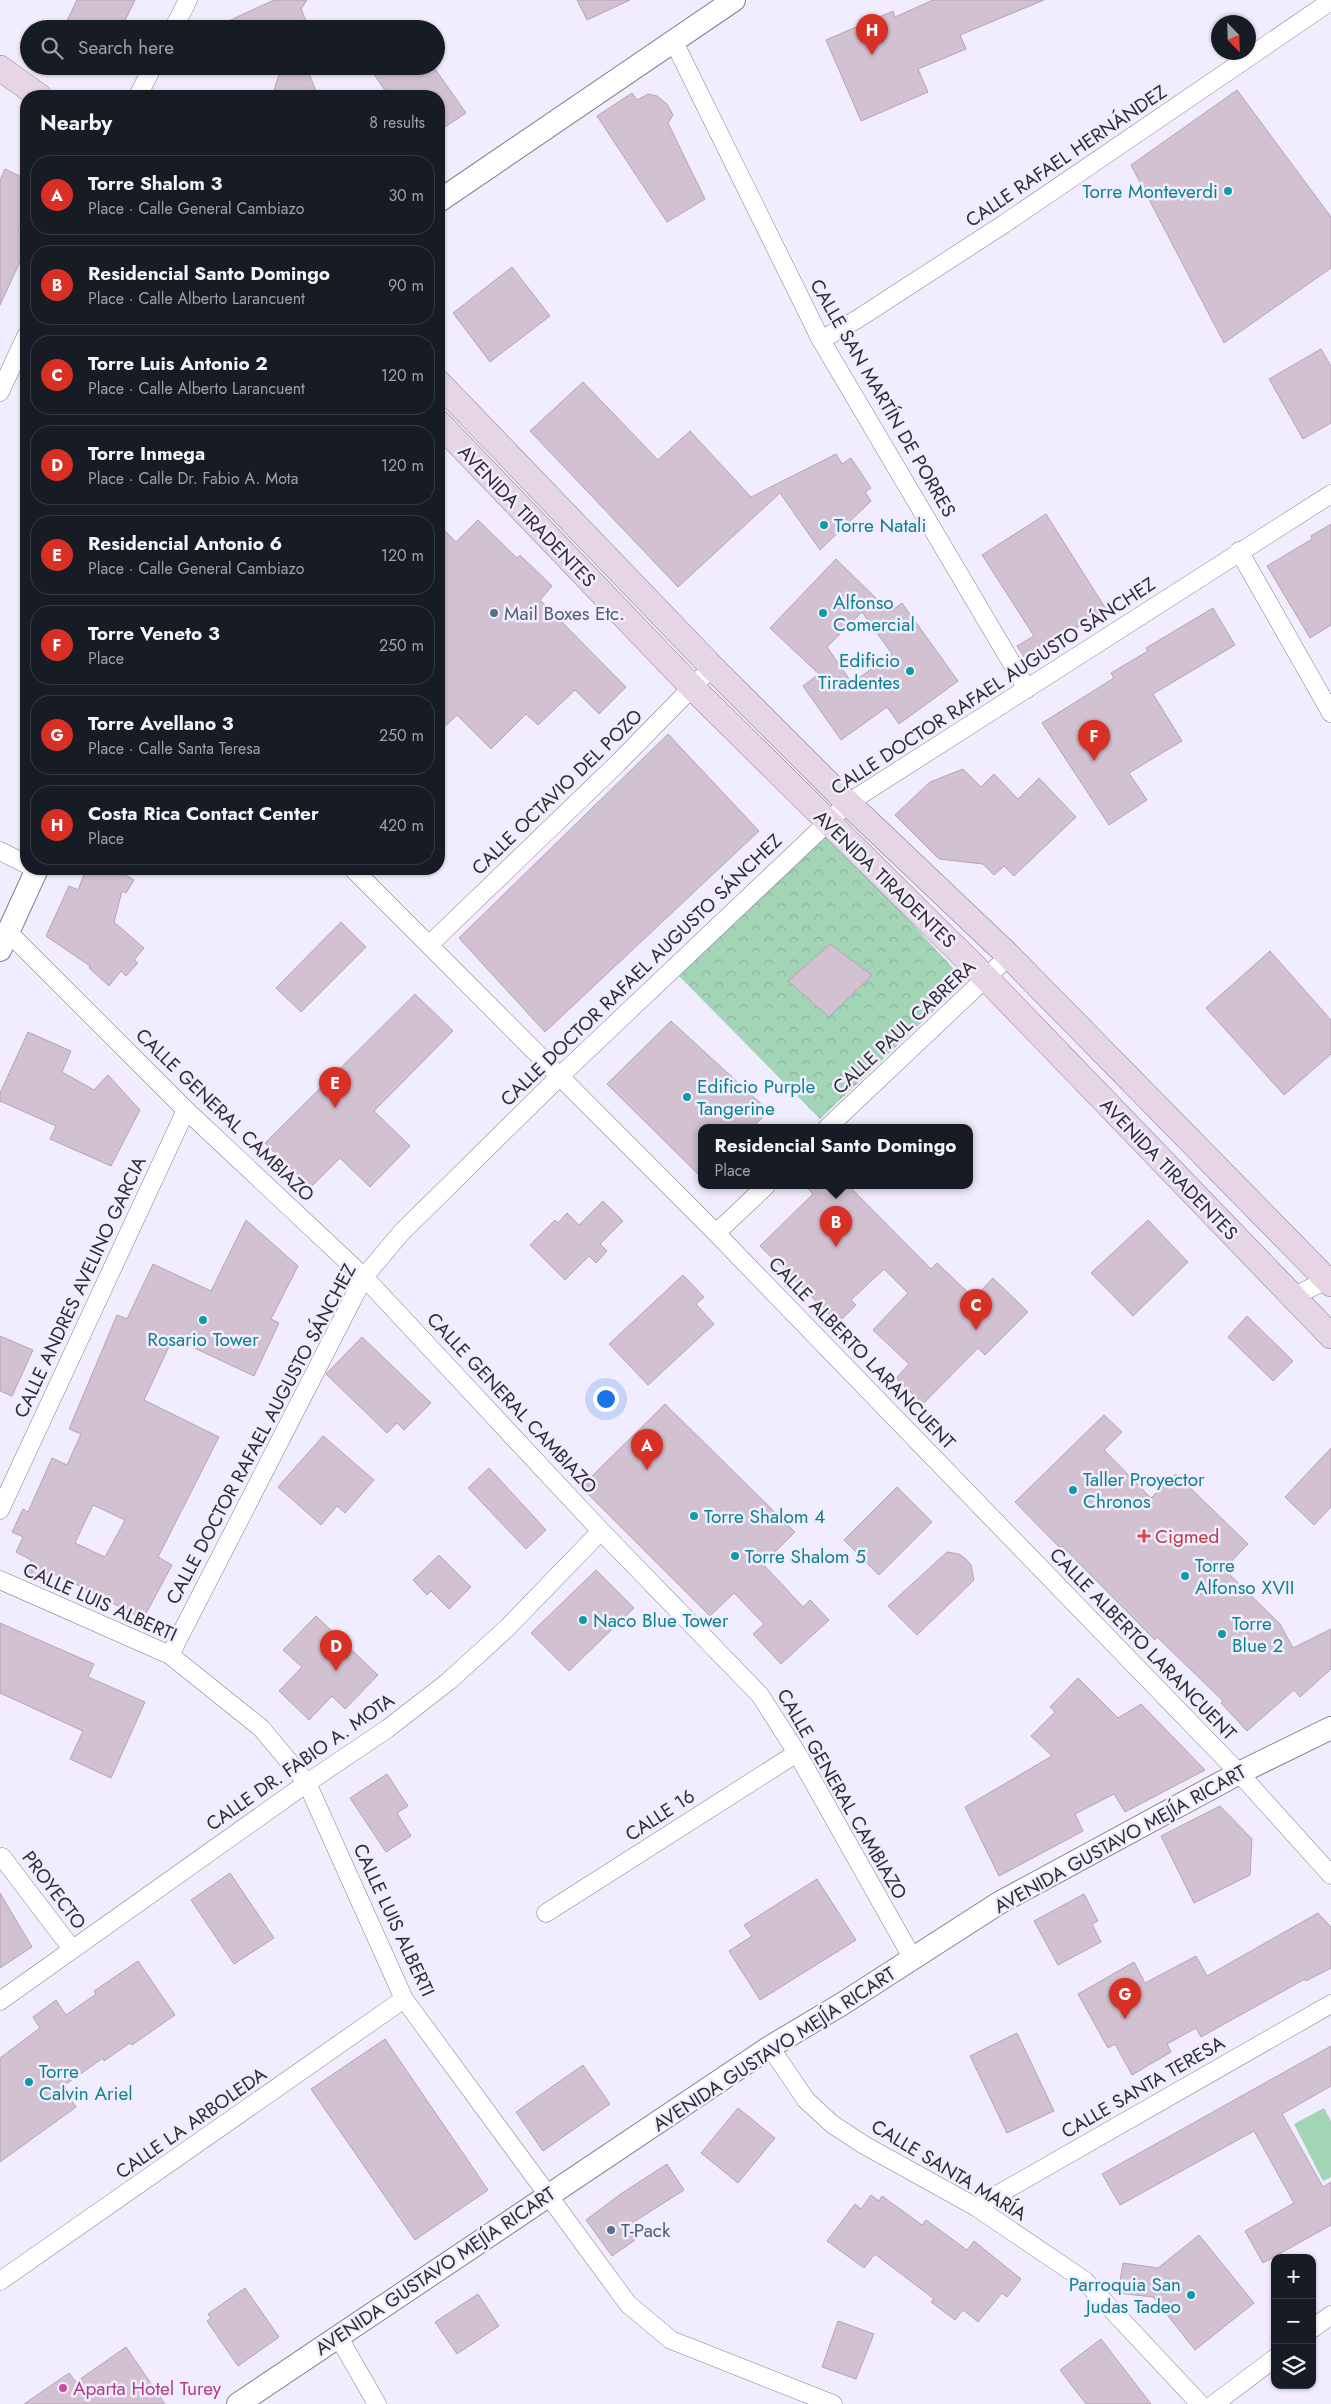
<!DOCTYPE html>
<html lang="en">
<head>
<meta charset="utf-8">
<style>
  :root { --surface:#171b24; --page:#242831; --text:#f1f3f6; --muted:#9ea1a6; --line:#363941; --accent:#d93025 }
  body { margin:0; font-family:Jost,sans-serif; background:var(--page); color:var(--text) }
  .controls { position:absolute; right:15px; bottom:15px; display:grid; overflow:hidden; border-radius:10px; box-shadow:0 1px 4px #0004 }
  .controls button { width:45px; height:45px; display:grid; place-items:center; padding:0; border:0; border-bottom:1px solid var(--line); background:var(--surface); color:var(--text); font:25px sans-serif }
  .compass { position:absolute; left:1211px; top:15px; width:45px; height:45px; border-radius:50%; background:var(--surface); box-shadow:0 1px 4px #0004; rotate:157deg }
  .you { position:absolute; left:605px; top:1398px; width:18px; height:18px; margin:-12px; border:4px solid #fff; border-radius:50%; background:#1a73e8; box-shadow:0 0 0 8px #1a73e833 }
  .badge { display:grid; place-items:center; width:32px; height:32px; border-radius:50%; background:var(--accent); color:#fff; font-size:16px; font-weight:700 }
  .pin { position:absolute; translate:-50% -41px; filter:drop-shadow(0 1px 2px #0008) }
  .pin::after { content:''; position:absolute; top:26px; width:18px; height:15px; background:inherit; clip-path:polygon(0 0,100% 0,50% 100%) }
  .popup { position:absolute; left:698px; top:1124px; width:275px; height:65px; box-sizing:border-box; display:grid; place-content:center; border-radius:10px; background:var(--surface); filter:drop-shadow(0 1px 4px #0005); font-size:16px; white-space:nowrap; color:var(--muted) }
  .popup b { font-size:19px; color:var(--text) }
  .popup::after { content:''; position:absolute; left:50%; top:100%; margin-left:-10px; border:10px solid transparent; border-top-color:var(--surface) }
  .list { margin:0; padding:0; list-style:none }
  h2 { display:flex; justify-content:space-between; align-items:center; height:65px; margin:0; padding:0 20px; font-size:21px }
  h2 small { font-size:16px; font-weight:400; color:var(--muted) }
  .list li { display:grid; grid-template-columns:32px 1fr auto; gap:15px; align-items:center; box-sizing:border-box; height:80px; margin:0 10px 10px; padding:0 10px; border:1px solid var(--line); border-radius:20px }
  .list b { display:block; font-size:19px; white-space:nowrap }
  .list p { margin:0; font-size:16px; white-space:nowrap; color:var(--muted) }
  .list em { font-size:16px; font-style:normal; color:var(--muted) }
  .icon { flex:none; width:28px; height:28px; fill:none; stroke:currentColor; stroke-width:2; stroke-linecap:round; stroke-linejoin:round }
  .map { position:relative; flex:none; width:1331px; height:2404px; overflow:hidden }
  .search { position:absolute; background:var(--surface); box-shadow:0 1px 4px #0004; left:20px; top:20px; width:425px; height:55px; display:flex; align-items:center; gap:12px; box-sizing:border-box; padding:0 18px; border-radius:28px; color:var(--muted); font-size:19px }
  .panel { position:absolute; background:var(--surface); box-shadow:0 1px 4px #0004; left:20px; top:90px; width:425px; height:785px; border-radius:20px }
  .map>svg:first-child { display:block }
  .park { fill:url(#park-crowns) }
  .pitch { fill:#a2d4b6 }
  .building { fill:#d2c1d1; stroke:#b5a4b4; fill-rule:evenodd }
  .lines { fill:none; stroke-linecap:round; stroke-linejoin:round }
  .minor-casing { stroke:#857f92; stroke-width:19 }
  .tertiary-casing { stroke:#857f92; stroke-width:24 }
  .secondary-casing { stroke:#857f92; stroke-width:26 }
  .minor { stroke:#fff; stroke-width:18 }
  .tertiary { stroke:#fff; stroke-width:22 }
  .secondary { stroke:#e6d5e4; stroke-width:25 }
  .culture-dot { fill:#0f9aa8; stroke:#f2edfe; stroke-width:2 }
  .service-dot { fill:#5c6f8a; stroke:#f2edfe; stroke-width:2 }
  .health-dot { fill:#e0444e; stroke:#f2edfe; stroke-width:2 }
  .hotel-dot { fill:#d1479c; stroke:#f2edfe; stroke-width:2 }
  .labels { text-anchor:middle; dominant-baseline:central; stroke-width:5; stroke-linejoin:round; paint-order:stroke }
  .street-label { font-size:19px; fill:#2f2d35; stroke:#f2edfe }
  .culture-label { font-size:19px; fill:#0d838f; stroke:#f2edfe; text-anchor:start }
  .service-label { font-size:19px; fill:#4e5e75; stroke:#f2edfe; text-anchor:start }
  .health-label { font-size:19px; fill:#be3a42; stroke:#f2edfe; text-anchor:start }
  .hotel-label { font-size:19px; fill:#b23c85; stroke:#f2edfe; text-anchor:start }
</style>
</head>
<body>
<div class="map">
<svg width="1331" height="2404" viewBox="0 0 1331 2404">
  <defs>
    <pattern id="park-crowns" width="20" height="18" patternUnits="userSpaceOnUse" patternTransform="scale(1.25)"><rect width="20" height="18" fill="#a2d4b6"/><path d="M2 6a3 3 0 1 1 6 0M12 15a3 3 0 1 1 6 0" fill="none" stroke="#8cb69d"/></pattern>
  </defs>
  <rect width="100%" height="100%" fill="#f2edfe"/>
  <path class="park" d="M828,832L965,981L820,1119L679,976Z"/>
  <path class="pitch" d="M1324,2108L1331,2121V2177L1323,2181L1294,2124Z"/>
  <path class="building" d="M77,0H135L121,29H63Z
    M274,0H307L301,9L310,29H211Z
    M577,0H630L587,20Z
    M933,0H1044L960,35L966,49L918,69L928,92L861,121L826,40L893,11L895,17Z
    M282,66H306L318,96H272Z
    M368,66H433L466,113L439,131V96H389Z
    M1237,90L1331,217V268L1224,343L1131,165Z
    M632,93L637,100L648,94L657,96L667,104L673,115L668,123L705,199L667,222L597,116Z
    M5,169L26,179V215L18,231L26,235V249L0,305V180Z
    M512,267L550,316L490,362L453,313Z
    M1321,349L1331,366V423L1303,439L1269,379Z
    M583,382L658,460L690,431L751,497L836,454L842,464L851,458L871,488L865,492L871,501L820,550L780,493L678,587L530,431Z
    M1046,514L1106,609L1026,660L1017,646L1034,636L982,555Z
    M478,520L517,558L520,555L552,586L540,600L626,687L599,714L575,690L538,725L526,714L491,749L457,715L439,732V525L456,542Z
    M1331,524V625L1310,638L1267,566L1312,539L1311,536Z
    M836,559L890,612L902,603L958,681L899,724L887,707L841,740L803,686L819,674L770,628ZM862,612L892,654L852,683L827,647Z
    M1213,608L1235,645L1153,694L1182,741L1129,773L1147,800L1109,825L1042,723L1114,678L1111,673L1148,651L1146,648Z
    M668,734L759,831L545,1032L459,938Z
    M963,769L981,787L994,774L1018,799L1039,778L1076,817L1014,876L1004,866L994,875L983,864L939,859L895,815L930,782Z
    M86,869H116L134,880L126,893L122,891L114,922L144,948L134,960L138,963L126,976L121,971L109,986L89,968L90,966L46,936L69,886L78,890Z
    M341,922L366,947L301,1012L276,988Z
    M830,944L872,975L829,1017L788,981Z
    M1270,951L1331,1020V1054L1284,1095L1206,1008Z
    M415,994L453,1031L374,1111L410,1146L370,1187L340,1158L311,1187L265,1143Z
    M671,1021L769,1111L752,1128H702V1178L607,1084Z
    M28,1032L71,1051L62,1072L94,1090L108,1075L140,1110L111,1166L50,1139L56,1126L0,1101V1093Z
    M805,1186H849L931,1269L937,1263L974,1298L993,1278L1028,1312L985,1355L978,1348L923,1404L896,1378L909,1364L873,1330L908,1293L884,1269L851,1300L856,1305L838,1323L760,1246L813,1194Z
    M603,1201L623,1221L600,1244L607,1251L596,1263L589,1256L565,1280L530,1245L555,1220L558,1223L567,1213L579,1225Z
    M246,1220L298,1266L271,1319L279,1323L254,1376L173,1338L144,1400L219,1437L158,1557L172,1565L143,1619L68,1580L48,1572L43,1582L25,1573L31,1560L16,1552L23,1537L12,1532L23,1509L28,1512L52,1458L67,1465L81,1434L69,1429L117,1315L127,1319L153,1264L211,1291ZM93,1505L125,1520L105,1557L75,1543Z
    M1148,1220L1188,1262L1133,1316L1091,1273Z
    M683,1275L704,1297L696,1304L714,1324L648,1385L609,1344Z
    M1247,1316L1293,1361L1273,1381L1228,1337Z
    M0,1336L33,1350L12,1396L0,1391Z
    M362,1337L431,1403L404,1430L397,1423L387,1433L326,1374Z
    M665,1404L795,1532L763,1564L803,1607L810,1600L829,1620L781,1664L753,1634L764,1624L734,1593L710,1616L581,1487Z
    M1104,1415L1122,1432L1104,1450L1151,1498L1176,1474L1248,1544L1224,1569L1280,1624L1293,1648L1331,1629V1669L1300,1697L1294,1690L1247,1731L1221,1703L1223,1701L1157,1637L1155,1640L1062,1546L1060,1548L1015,1502Z
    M323,1436L374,1480L345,1513L337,1506L321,1525L278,1487Z
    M1331,1448V1507L1314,1525L1285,1497Z
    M489,1468L546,1530L526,1549L468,1488Z
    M897,1487L932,1522L879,1575L844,1540Z
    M947,1552L959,1554L966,1559L971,1565L974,1580L917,1635L888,1606Z
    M439,1555L471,1587L449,1609L431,1591L427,1595L413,1580Z
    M596,1570L634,1608L569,1671L531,1633Z
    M316,1616L378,1675L345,1709L332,1696L309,1720L279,1691L302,1667L283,1650Z
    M0,1623L94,1664L88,1677L145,1702L111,1778L70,1759L83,1731L0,1693Z
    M1078,1678L1118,1718L1141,1704L1205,1770L1125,1812L1114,1794L1075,1814L1083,1831L999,1876L965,1807L1052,1756L1031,1736L1055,1712L1050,1707Z
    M387,1774L408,1806L397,1813L411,1836L386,1852L350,1798Z
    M1220,1806L1252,1839L1250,1875L1194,1903L1161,1836Z
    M230,1873L274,1938L234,1964L191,1900Z
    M817,1879L856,1940L760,2000L729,1951L752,1936L744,1925Z
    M0,1893L32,1947L0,1968Z
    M1084,1894L1098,1921L1092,1924L1101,1942L1058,1965L1034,1921Z
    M1318,1913L1331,1927V1968L1306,1981L1305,1979L1201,2037L1196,2028L1167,2044L1171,2052L1132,2075L1115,2044L1108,2048L1078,1994L1134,1962L1145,1983L1196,1956L1207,1976Z
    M138,1961L175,2015L132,2045L130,2043L104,2061L103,2058L62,2087L76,2107L0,2162V2058L40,2028L33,2017L56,2000L66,2015L96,1994L94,1991Z
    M1017,2033L1054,2111L1007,2133L970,2056Z
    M385,2039L488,2190L415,2240L311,2089Z
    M1331,2046V2086L1282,2114L1323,2187L1331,2182V2225L1263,2263L1245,2231L1294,2203L1254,2131L1120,2205L1102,2174Z
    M583,2065L610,2104L543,2151L516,2112Z
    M738,2108L775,2138L738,2183L701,2153Z
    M667,2164L684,2190L626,2227L635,2240L612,2256L586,2220L622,2193Z
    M871,2195L879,2201L882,2196L922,2225L926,2220L967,2250L974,2241L1021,2279L1007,2297L1002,2293L978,2322L963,2310L955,2320L931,2302L934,2299L875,2254L864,2268L827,2241L855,2204L861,2209Z
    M1199,2235L1254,2303L1195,2350L1153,2297L1118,2293L1123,2263L1158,2268Z
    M245,2288L279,2337L238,2366L207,2321L211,2318L208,2314Z
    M478,2294L499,2326L457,2354L435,2322Z
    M838,2321L874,2334L856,2379L822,2367Z
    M1101,2339L1151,2404H1086L1060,2370Z
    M126,2347L165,2404H24L69,2373L76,2382Z"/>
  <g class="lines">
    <defs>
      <path id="minor" d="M173,29L188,0
        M674,42L821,340L1027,689
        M138,96L153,66
        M821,340L856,320L1004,224L1331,1
        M0,392L26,336
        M1239,551L1331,713
        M0,851L26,864
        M353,869L716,1233L1239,1773L1331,1875
        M8,932L186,1110L364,1277L601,1531L760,1695L797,1753L913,1959
        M429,945L618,763L712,667
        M827,1128L1009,956
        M716,1233L766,1186
        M1292,1297L1331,1278
        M0,1510L186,1110
        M0,1580L170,1655L261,1728L307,1783L404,1999L628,2304L671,2340L833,2404
        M170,1655L364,1277L401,1233L559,1077L848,803L1331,494
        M2,1857L72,1949
        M546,1913L797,1753
        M0,2001L307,1783L387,1729L449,1681L507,1628L601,1531
        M770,2047L806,2100L832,2124L864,2145L976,2207L1084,2280L1200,2404
        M976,2207L1331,2004
        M0,2281L404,1999
        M1312,2329L1331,2315
        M338,2336L377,2404
        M1214,2404L1275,2358"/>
      <path id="tertiary" d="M439,201L734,0
        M0,950L37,869
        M238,2404L770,2047L842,2004L999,1903L1239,1773L1331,1728"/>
      <path id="secondary" d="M0,68L39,96
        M439,383L712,667L848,803L1009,956L1331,1284
        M439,423L693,688L986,978L1331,1336"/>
    </defs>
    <use href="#minor" class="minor-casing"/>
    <use href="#tertiary" class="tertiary-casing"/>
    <use href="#secondary" class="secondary-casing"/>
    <use href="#minor" class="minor"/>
    <use href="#tertiary" class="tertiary"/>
    <use href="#secondary" class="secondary"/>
  </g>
  <g class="culture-dot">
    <circle cx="1228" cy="191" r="5"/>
    <circle cx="824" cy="525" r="5"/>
    <circle cx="823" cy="613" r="5"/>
    <circle cx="910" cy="671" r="5"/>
    <circle cx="687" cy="1097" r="5"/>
    <circle cx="203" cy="1320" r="5"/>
    <circle cx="1073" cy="1490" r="5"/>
    <circle cx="694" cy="1516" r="5"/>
    <circle cx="735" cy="1556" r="5"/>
    <circle cx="1185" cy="1576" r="5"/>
    <circle cx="583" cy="1620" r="5"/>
    <circle cx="1222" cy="1634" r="5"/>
    <circle cx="29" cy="2082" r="5"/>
    <circle cx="1191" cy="2295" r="5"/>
  </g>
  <g class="service-dot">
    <circle cx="494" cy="613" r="5"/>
    <circle cx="611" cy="2230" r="5"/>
  </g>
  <path class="health-dot" d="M1141.5 1528.5h5v5h5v5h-5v5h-5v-5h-5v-5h5z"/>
  <circle class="hotel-dot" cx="63" cy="2388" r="5"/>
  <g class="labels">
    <g class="street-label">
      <text transform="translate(1066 156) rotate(-34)">CALLE RAFAEL HERNÁNDEZ</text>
      <text transform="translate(883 398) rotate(60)">CALLE SAN MARTÍN DE PORRES</text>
      <text transform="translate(527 516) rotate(46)">AVENIDA TIRADENTES</text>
      <text transform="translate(993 686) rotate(-33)">CALLE DOCTOR RAFAEL AUGUSTO SÁNCHEZ</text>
      <text transform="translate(557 792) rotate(-44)">CALLE OCTAVIO DEL POZO</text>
      <text transform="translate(885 879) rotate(44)">AVENIDA TIRADENTES</text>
      <text transform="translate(641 970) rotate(-44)">CALLE DOCTOR RAFAEL AUGUSTO SÁNCHEZ</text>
      <text transform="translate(904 1027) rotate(-43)">CALLE PAUL CABRERA</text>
      <text transform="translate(225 1115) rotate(44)">CALLE GENERAL CAMBIAZO</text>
      <text transform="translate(1169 1169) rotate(46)">AVENIDA TIRADENTES</text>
      <text transform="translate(80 1287) rotate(-65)">CALLE ANDRES AVELINO GARCIA</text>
      <text transform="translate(862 1353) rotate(46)">CALLE ALBERTO LARANCUENT</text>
      <text transform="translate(512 1403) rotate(47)">CALLE GENERAL CAMBIAZO</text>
      <text transform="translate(261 1434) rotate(-62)">CALLE DOCTOR RAFAEL AUGUSTO SÁNCHEZ</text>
      <text transform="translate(100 1602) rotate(24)">CALLE LUIS ALBERTI</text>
      <text transform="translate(1143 1644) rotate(46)">CALLE ALBERTO LARANCUENT</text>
      <text transform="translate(300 1762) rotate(-35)">CALLE DR. FABIO A. MOTA</text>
      <text transform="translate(842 1794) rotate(60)">CALLE GENERAL CAMBIAZO</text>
      <text transform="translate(660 1815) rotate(-33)">CALLE 16</text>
      <text transform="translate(1120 1839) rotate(-29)">AVENIDA GUSTAVO MEJÍA RICART</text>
      <text transform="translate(54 1890) rotate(53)">PROYECTO</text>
      <text transform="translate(394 1920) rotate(65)">CALLE LUIS ALBERTI</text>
      <text transform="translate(774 2049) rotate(-33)">AVENIDA GUSTAVO MEJÍA RICART</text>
      <text transform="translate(1143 2087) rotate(-30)">CALLE SANTA TERESA</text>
      <text transform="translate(191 2123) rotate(-35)">CALLE LA ARBOLEDA</text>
      <text transform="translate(949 2170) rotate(31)">CALLE SANTA MARÍA</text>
      <text transform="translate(435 2271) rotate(-34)">AVENIDA GUSTAVO MEJÍA RICART</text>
    </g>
    <g class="culture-label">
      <text x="1218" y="191" text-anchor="end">Torre Monteverdi</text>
      <text x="834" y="525">Torre Natali</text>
      <text x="833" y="602">Alfonso<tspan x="833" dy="22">Comercial</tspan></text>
      <text x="900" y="660" text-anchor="end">Edificio<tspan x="900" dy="22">Tiradentes</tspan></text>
      <text x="697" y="1086">Edificio Purple<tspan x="697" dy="22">Tangerine</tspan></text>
      <text x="203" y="1339" text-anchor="middle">Rosario Tower</text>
      <text x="1083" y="1479">Taller Proyector<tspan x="1083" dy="22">Chronos</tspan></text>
      <text x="704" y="1516">Torre Shalom 4</text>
      <text x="745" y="1556">Torre Shalom 5</text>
      <text x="1195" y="1565">Torre<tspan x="1195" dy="22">Alfonso XVII</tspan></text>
      <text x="593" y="1620">Naco Blue Tower</text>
      <text x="1232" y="1623">Torre<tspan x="1232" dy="22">Blue 2</tspan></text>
      <text x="39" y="2071">Torre<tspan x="39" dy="22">Calvin Ariel</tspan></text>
      <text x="1181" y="2284" text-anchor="end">Parroquia San<tspan x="1181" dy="22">Judas Tadeo</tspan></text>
    </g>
    <g class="service-label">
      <text x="504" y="613">Mail Boxes Etc.</text>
      <text x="621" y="2230">T-Pack</text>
    </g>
    <g class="health-label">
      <text x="1155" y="1536">Cigmed</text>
    </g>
    <g class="hotel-label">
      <text x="73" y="2388">Aparta Hotel Turey</text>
    </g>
  </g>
</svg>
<div class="controls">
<button>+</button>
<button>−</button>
<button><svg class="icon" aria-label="layers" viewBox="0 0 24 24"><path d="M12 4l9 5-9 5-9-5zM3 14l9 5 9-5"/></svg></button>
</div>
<svg class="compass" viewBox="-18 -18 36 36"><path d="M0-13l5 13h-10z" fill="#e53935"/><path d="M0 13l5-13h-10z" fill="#9ea1a6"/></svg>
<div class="you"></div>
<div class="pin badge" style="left:647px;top:1470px">A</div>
<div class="pin badge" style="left:836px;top:1247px">B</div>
<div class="popup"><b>Residencial Santo Domingo</b>Place</div>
<div class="pin badge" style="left:976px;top:1330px">C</div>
<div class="pin badge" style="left:336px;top:1671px">D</div>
<div class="pin badge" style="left:335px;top:1108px">E</div>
<div class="pin badge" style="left:1094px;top:761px">F</div>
<div class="pin badge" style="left:1125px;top:2019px">G</div>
<div class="pin badge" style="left:872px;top:55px">H</div>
<div class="search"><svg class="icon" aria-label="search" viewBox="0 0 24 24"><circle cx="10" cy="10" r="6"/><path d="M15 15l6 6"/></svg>Search here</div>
<section class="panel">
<h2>Nearby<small>8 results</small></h2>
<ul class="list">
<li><span class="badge">A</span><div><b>Torre Shalom 3</b><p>Place · Calle General Cambiazo</p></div><em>30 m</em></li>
<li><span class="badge">B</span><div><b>Residencial Santo Domingo</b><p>Place · Calle Alberto Larancuent</p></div><em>90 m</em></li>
<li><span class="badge">C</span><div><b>Torre Luis Antonio 2</b><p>Place · Calle Alberto Larancuent</p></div><em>120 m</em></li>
<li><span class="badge">D</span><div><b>Torre Inmega</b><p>Place · Calle Dr. Fabio A. Mota</p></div><em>120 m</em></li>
<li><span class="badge">E</span><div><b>Residencial Antonio 6</b><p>Place · Calle General Cambiazo</p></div><em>120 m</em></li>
<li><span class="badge">F</span><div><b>Torre Veneto 3</b><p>Place</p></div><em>250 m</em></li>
<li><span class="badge">G</span><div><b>Torre Avellano 3</b><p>Place · Calle Santa Teresa</p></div><em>250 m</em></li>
<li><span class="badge">H</span><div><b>Costa Rica Contact Center</b><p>Place</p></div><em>420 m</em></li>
</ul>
</section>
</div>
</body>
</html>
